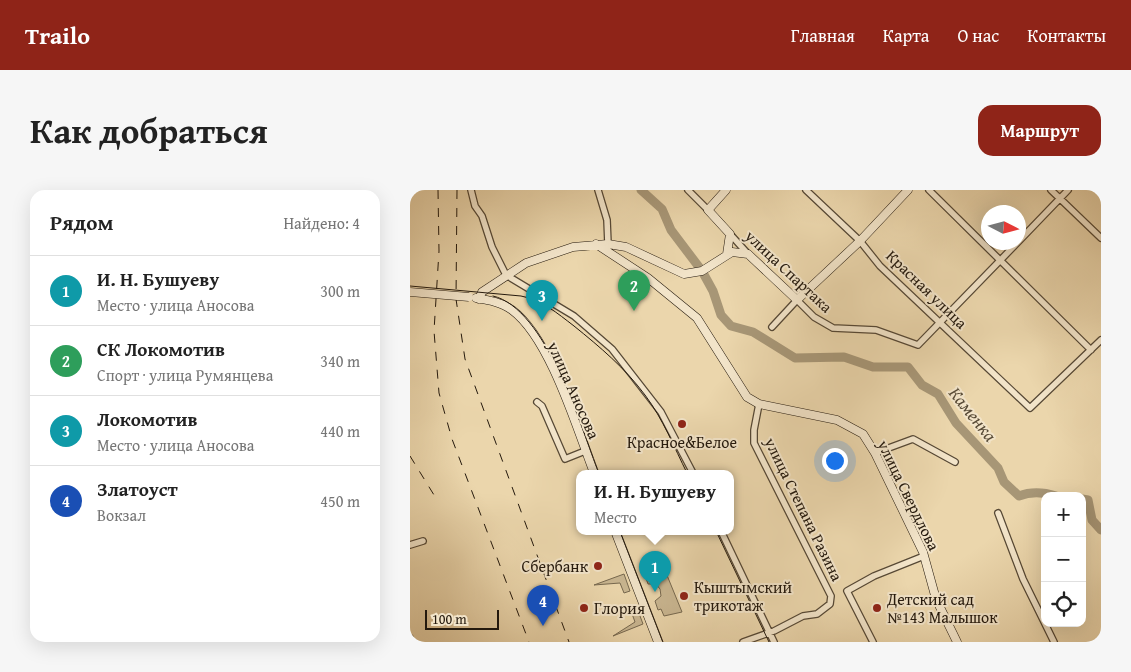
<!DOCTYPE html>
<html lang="ru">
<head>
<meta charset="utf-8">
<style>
  :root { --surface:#fff; --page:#f6f6f6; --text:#222; --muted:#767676; --line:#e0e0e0; --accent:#8f2418 }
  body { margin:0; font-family:"Gentium Book Plus",serif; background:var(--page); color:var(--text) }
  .controls { position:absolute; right:15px; bottom:15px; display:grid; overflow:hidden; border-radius:10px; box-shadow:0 5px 20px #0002 }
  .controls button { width:45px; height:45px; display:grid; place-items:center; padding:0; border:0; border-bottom:1px solid var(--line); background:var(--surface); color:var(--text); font:25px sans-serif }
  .compass { position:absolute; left:571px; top:15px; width:45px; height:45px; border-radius:50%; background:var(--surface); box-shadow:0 5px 20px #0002; rotate:96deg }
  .scale { position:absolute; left:15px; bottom:12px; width:74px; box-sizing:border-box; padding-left:5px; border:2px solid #24190d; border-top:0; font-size:14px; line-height:18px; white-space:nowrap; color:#24190d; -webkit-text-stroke:4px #f2e4c9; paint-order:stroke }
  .you { position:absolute; left:424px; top:270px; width:18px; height:18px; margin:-12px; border:4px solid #fff; border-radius:50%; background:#1a73e8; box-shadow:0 0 0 8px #1a73e833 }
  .badge { display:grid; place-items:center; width:32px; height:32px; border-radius:50%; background:var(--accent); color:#fff; font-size:16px; font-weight:700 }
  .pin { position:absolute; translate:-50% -41px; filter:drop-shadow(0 1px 2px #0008) }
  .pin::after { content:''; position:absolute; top:26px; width:18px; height:15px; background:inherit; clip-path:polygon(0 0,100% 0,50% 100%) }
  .popup { position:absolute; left:166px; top:280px; width:158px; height:65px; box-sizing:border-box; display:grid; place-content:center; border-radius:10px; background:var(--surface); filter:drop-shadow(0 1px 4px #0005); font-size:16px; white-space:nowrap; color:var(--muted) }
  .popup b { font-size:19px; color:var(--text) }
  .popup::after { content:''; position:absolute; left:50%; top:100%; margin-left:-10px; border:10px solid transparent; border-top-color:var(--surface) }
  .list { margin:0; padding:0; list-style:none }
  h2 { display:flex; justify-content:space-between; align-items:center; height:65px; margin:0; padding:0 20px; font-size:21px }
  h2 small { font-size:16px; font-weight:400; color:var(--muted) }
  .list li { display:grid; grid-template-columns:32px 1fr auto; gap:15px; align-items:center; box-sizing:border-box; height:70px; padding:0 20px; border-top:1px solid var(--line) }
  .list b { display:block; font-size:19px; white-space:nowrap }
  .list p { margin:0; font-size:16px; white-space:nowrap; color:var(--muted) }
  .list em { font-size:16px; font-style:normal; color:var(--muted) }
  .icon { flex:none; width:28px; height:28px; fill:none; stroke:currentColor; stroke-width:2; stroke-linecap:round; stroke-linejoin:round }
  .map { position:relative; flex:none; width:691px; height:452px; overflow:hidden; border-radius:15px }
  header { display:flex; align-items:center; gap:30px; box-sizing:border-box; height:70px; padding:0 25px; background:var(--accent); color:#fff }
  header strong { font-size:24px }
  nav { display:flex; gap:28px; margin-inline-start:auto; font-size:18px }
  .intro { display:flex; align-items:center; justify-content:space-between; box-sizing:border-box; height:120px; padding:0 30px }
  h1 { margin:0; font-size:35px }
  .button { padding:12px 22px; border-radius:15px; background:var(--accent); color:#fff; font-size:18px; font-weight:700 }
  main { display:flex; gap:30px; padding:0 30px }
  aside { flex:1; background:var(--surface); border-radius:15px; box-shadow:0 5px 20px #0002 }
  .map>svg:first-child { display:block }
  .grass { fill:#c9b691; stroke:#76684f }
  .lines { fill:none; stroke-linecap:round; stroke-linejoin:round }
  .river { stroke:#a79676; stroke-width:9 }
  .street-casing { stroke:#564835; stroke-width:8 }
  .secondary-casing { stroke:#24190d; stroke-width:9 }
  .street { stroke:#f2e4c9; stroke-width:5.5 }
  .secondary { stroke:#f2e4c9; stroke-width:8 }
  .tram { stroke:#24190d; stroke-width:1 }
  .rail { stroke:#24190d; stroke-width:1; stroke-dasharray:9 9; stroke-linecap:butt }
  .secondary-bridge-casing { stroke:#24190d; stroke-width:9; stroke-linecap:butt }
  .secondary-bridge { stroke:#f2e4c9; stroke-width:8 }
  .poi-dot { fill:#8f2418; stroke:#f2e4c9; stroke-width:2 }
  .labels { text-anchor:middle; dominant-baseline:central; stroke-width:4; stroke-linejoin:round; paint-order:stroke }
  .street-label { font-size:16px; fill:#24190d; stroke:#f2e4c9 }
  .poi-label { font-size:16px; fill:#24190d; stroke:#f2e4c9; text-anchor:start }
  .water-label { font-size:18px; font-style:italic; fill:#584b37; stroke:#f2e4c9 }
</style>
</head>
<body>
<header>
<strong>Trailo</strong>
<nav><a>Главная</a><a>Карта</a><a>О нас</a><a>Контакты</a></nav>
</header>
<div class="intro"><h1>Как добраться</h1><a class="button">Маршрут</a></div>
<main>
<aside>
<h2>Рядом<small>Найдено: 4</small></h2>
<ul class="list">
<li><span class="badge" style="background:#0f9aa8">1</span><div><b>И. Н. Бушуеву</b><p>Место · улица Аносова</p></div><em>300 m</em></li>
<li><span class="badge" style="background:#2e9e5b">2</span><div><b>СК Локомотив</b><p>Спорт · улица Румянцева</p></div><em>340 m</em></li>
<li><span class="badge" style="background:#0f9aa8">3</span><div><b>Локомотив</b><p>Место · улица Аносова</p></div><em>440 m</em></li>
<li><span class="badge" style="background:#1a4fb4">4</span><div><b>Златоуст</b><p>Вокзал</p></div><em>450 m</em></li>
</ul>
</aside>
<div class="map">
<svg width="691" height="452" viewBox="0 0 691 452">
  <rect width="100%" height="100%" fill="#ebd6ac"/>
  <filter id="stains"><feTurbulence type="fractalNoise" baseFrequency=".004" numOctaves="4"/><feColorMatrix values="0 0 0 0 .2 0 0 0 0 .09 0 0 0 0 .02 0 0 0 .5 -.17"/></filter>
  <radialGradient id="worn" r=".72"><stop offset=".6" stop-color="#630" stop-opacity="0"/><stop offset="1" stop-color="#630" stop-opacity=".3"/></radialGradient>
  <path class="grass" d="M252,373L272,422L254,426L251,419L248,420L245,411L251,406L250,399L246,394H238L233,380Z
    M214,384L220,401L214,403L210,393L184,395Z
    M227,418L233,434L203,446L225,432L221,421Z"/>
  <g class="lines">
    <path class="river" d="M231,0L252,19L261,40L292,81L303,101L311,125L321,136L343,142L385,168L434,167L463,177H498L512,195L528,204L546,233L588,278L594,292L609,306C622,301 633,302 646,306
      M672,309L678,310L682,330L691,340"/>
    <defs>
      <path id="street" d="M61,0L65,16L72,26L82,57L96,85L164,126L202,159L251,222L283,283
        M188,0L197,30L198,54
        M278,0L298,20
        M396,0L450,51L470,76L620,218L691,150
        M519,0L681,160
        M641,0L691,48
        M320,44L338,64
        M608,52L658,0
        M362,137L387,110L404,127L423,138L466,140L508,155L608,52
        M127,212L132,216L155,269L175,261
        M465,263L503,249L545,272
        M588,323L613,389L644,452
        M311,341L364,452
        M0,355L13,351
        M0,448L1,452
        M333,452L364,441L393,426L407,424L420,414L421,406L344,253V240L349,214
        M463,452L437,401L464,386L514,366"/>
      <path id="secondary" d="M316,0L298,20L320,44L317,64
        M186,54L238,88L287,128L337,207L349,214L427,230L453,244L465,263L513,362L526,409L547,452
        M66,108C78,110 91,112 102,120C140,148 167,239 184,283
        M69,109L72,102L116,73L163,57L198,54L216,57L274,84L292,81L322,62L338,64L387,110L450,51L498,0
        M205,341L248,452"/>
    </defs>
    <use href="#street" class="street-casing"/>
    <use href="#secondary" class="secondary-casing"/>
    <use href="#street" class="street"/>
    <use href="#secondary" class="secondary"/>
    <path class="tram" d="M0,96L111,106C132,110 147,123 164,136C190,157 215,178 235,205C253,229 264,257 277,283
      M83,106C136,118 171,237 189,283
      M210,341L253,452
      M306,341L359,452"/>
    <path class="rail" d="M28,0L29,61L24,141L29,203L42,249L119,452
      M47,0L46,109L55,169L159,452
      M0,266L24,305"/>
    <defs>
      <path id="secondary-bridge" d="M0,102L59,107"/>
    </defs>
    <use href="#secondary-bridge" class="secondary-bridge-casing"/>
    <use href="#secondary-bridge" class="secondary-bridge"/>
  </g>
  <g class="poi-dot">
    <circle cx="272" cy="234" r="5"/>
    <circle cx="188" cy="376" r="5"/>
    <circle cx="274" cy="406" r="5"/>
    <circle cx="174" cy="418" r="5"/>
    <circle cx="467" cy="418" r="5"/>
  </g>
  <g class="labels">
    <g class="street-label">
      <text transform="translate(379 81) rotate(43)">улица Спартака</text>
      <text transform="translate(517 99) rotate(44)">Красная улица</text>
      <text transform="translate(164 200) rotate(66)">улица Аносова</text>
      <text transform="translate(499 305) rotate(64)">улица Свердлова</text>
      <text transform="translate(394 319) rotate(64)">улица Степана Разина</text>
    </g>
    <g class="poi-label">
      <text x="272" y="252" text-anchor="middle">Красное&amp;Белое</text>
      <text x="178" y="376" text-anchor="end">Сбербанк</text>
      <text x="284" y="397">Кыштымский<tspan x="284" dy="18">трикотаж</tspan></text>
      <text x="477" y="409">Детский сад<tspan x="477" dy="18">№143 Малышок</tspan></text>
      <text x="184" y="418">Глория</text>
    </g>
    <g class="water-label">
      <text transform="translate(563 224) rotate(51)">Каменка</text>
    </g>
  </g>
  <rect width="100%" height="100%" filter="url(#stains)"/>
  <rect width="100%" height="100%" fill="url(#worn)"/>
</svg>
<div class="controls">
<button>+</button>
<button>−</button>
<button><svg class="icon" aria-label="locate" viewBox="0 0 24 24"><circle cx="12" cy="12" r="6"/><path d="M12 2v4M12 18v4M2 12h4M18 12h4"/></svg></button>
</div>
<svg class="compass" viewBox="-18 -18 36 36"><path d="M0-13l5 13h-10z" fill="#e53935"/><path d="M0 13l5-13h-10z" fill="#767676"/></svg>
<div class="scale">100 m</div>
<div class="you"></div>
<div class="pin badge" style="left:245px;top:402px;background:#0f9aa8">1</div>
<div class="popup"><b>И. Н. Бушуеву</b>Место</div>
<div class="pin badge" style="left:224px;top:121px;background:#2e9e5b">2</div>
<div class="pin badge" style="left:132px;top:131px;background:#0f9aa8">3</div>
<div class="pin badge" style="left:133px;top:436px;background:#1a4fb4">4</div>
</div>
</main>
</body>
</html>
